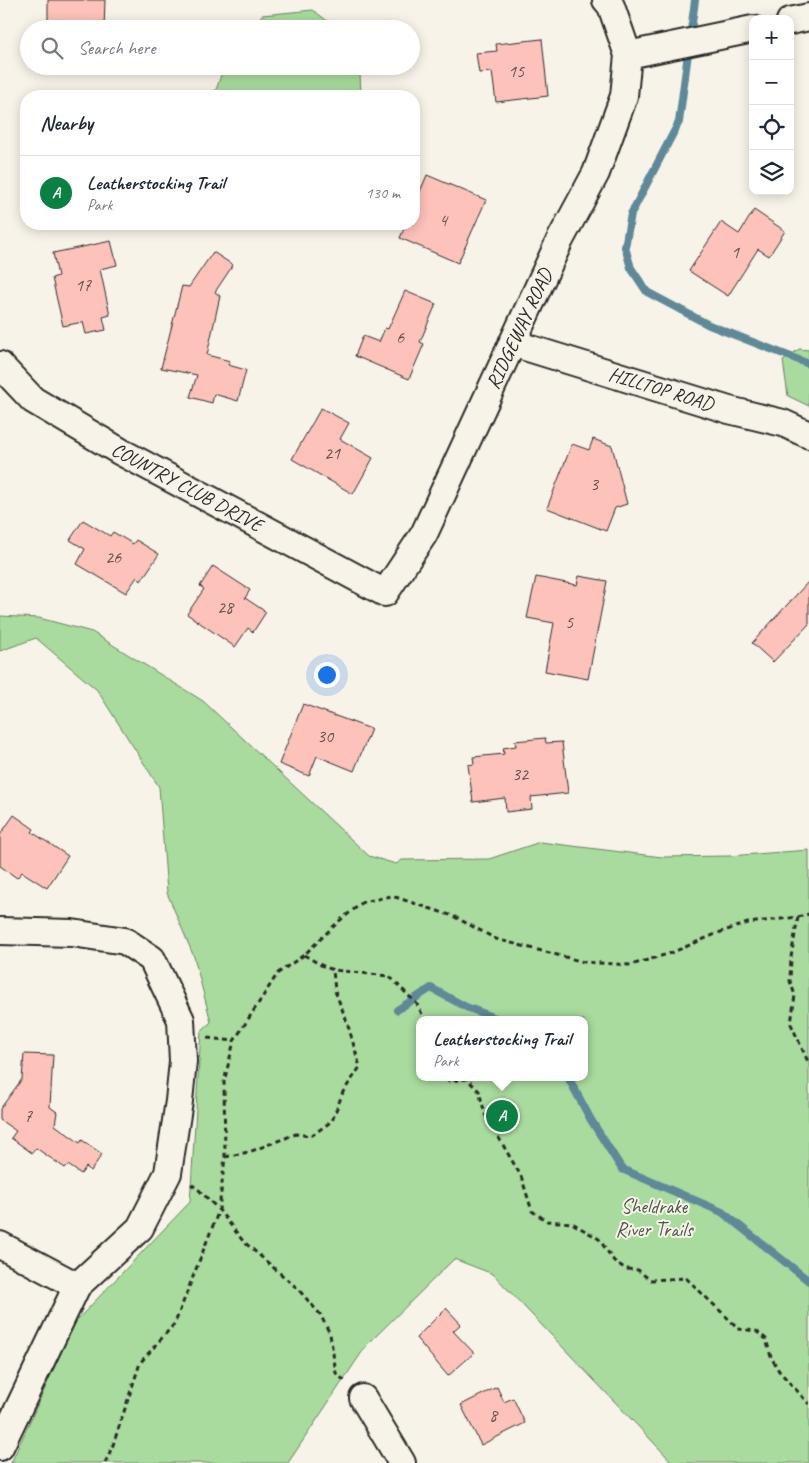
<!DOCTYPE html>
<html lang="en">
<head>
<meta charset="utf-8">
<style>
  :root { --surface:#fff; --page:#f6f6f7; --text:#1f2937; --muted:#747a83; --line:#e0e1e3; --accent:#0b8043 }
  body { margin:0; font-family:Caveat,sans-serif; background:var(--page); color:var(--text) }
  .controls { position:absolute; right:15px; top:15px; display:grid; overflow:hidden; border-radius:10px; box-shadow:0 2px 12px #0003 }
  .controls button { width:45px; height:45px; display:grid; place-items:center; padding:0; border:0; border-bottom:1px solid var(--line); background:var(--surface); color:var(--text); font:25px sans-serif }
  .you { position:absolute; left:326px; top:674px; width:18px; height:18px; margin:-12px; border:4px solid #fff; border-radius:50%; background:#1a73e8; box-shadow:0 0 0 8px #1a73e833 }
  .badge { display:grid; place-items:center; width:32px; height:32px; border-radius:50%; background:var(--accent); color:#fff; font-size:16px; font-weight:700 }
  .pin { position:absolute; translate:-50% -50%; border:2px solid #fff; box-shadow:0 1px 5px #0006 }
  .popup { position:absolute; left:416px; top:1016px; width:172px; height:65px; box-sizing:border-box; display:grid; place-content:center; border-radius:10px; background:var(--surface); filter:drop-shadow(0 1px 4px #0005); font-size:16px; white-space:nowrap; color:var(--muted) }
  .popup b { font-size:19px; color:var(--text) }
  .popup::after { content:''; position:absolute; left:50%; top:100%; margin-left:-10px; border:10px solid transparent; border-top-color:var(--surface) }
  .list { margin:0; padding:0; list-style:none }
  h2 { display:flex; justify-content:space-between; align-items:center; height:65px; margin:0; padding:0 20px; font-size:21px }
  h2 small { font-size:16px; font-weight:400; color:var(--muted) }
  .list li { display:grid; grid-template-columns:32px 1fr auto; gap:15px; align-items:center; box-sizing:border-box; height:75px; padding:0 20px; border-top:1px solid var(--line) }
  .list b { display:block; font-size:19px; white-space:nowrap }
  .list p { margin:0; font-size:16px; white-space:nowrap; color:var(--muted) }
  .list em { font-size:16px; font-style:normal; color:var(--muted) }
  .icon { flex:none; width:28px; height:28px; fill:none; stroke:currentColor; stroke-width:2; stroke-linecap:round; stroke-linejoin:round }
  .map { position:relative; flex:none; width:809px; height:1463px; overflow:hidden }
  .search { position:absolute; background:var(--surface); box-shadow:0 2px 12px #0003; left:20px; top:20px; width:400px; height:55px; display:flex; align-items:center; gap:12px; box-sizing:border-box; padding:0 18px; border-radius:28px; color:var(--muted); font-size:19px }
  .panel { position:absolute; background:var(--surface); box-shadow:0 2px 12px #0003; left:20px; top:90px; width:400px; height:140px; border-radius:20px }
  .map>svg:first-child { display:block }
  .green { fill:#a8db9d; stroke:#6a8364; fill-rule:evenodd }
  .lines { fill:none; stroke-linecap:round; stroke-linejoin:round }
  .stream { stroke:#5f8999; stroke-width:8 }
  .building { fill:#fdc2b9; stroke:#2b2b2b }
  .street-casing { stroke:#2b2b2b; stroke-width:30 }
  .path { stroke:#2b2b2b; stroke-width:3; stroke-dasharray:5 4; stroke-linecap:butt }
  .street { stroke:#f7f3e8; stroke-width:26 }
  .labels { text-anchor:middle; dominant-baseline:central; stroke-width:4; stroke-linejoin:round; paint-order:stroke }
  .number-label { font-size:18px; fill:#60514e }
  .street-label { font-size:20px; fill:#2b2b2b; stroke:#f7f3e8 }
  .park-label { font-size:20px; fill:#4a5748; stroke:#f7f3e8 }
</style>
</head>
<body>
<div class="map">
<svg width="809" height="1463" viewBox="0 0 809 1463">
  <rect width="100%" height="100%" fill="#f7f3e8"/>
  <filter id="ink" filterUnits="userSpaceOnUse"><feTurbulence type="fractalNoise" baseFrequency=".02" numOctaves="2"/><feDisplacementMap in="SourceGraphic" scale="10" xChannelSelector="R" yChannelSelector="G"/><feConvolveMatrix kernelMatrix="1 2 1 2 8 2 1 2 1" color-interpolation-filters="sRGB"/></filter>
  <g filter="url(#ink)">
    <path class="green" d="M313,10L338,29H251L262,15Z
      M224,66H357L360,73L361,96H214Z
      M799,349L809,350V406L788,396L783,361Z
      M0,616L39,618L92,632L203,701L369,856L396,864L402,860L489,859L540,842L662,857L729,856L809,850V1463H673L493,1274L454,1259L366,1346L288,1463H11L75,1322L190,1202L201,1031L211,1022L194,957L167,893L159,787L97,690L36,638L0,651ZM420,1020H584V1077H420Z"/>
    <g class="lines">
      <path class="stream" d="M695,0L679,122L631,214L625,247L631,268L647,292L709,325L809,364
        M397,1010L431,988L466,1007L501,1020
        M568,1077L591,1120L622,1169L722,1212L809,1281"/>
    </g>
    <path class="building" d="M48,0H105L104,29H48Z
      M542,39L548,96L496,102L492,72L479,73L476,53L497,51L496,44Z
      M427,175L486,200L458,263L400,238L406,224H414V206Z
      M754,210L785,231L769,256L758,249L728,296L689,271L721,222L739,234Z
      M111,241L117,265L100,269L110,315L103,317L106,330L86,334L83,322L63,326L52,278L58,276L53,253Z
      M213,252L233,265L215,292L220,296L207,355L230,361L228,365L246,370L238,401L214,394L212,403L190,397L197,375L161,368L182,286L189,287Z
      M405,291L436,304L420,342L424,344L409,379L355,356L363,336L379,342L385,328L388,329Z
      M321,408L349,423L340,439L373,458L353,494L292,459Z
      M593,439L612,446L627,504L615,508L606,531L547,508L572,444L589,450Z
      M83,520L110,536L113,532L133,544L136,540L159,554L141,581L137,577L126,593L77,564L85,549L70,540Z
      M213,566L250,590L245,598L266,612L253,632L248,628L235,647L187,614L204,589L200,586Z
      M579,576L607,581L588,679L545,671L554,623L527,618L536,577L577,585Z
      M809,581V624L773,662L752,643Z
      M303,704L371,729L354,771L317,756L309,776L279,764Z
      M545,738L546,743L562,742L568,793L531,797L532,809L506,812L505,798L473,802L468,765L474,764L473,757L504,754L503,748L516,746L515,741Z
      M14,815L34,829L32,832L68,856L47,888L22,872L17,878L0,866V835Z
      M24,1054L53,1055L50,1107L57,1112L55,1125L80,1143L82,1140L102,1154L91,1171L86,1167L81,1174L68,1165L65,1168L36,1148L32,1153L11,1138L16,1131L0,1120V1109L22,1079Z
      M446,1308L461,1324L453,1331L474,1353L448,1376L416,1338Z
      M497,1387L504,1402L513,1398L525,1423L481,1445L461,1405Z"/>
    <g class="lines">
      <defs>
        <path id="street" d="M790,21L809,17
          M628,55L753,29
          M512,343L729,410L783,423L809,435
          M0,365L33,400L121,452L385,593L424,534L560,240L596,173L624,96L628,55L611,6L606,0
          M0,931L72,933L125,941L152,959L181,1020L183,1061L179,1101L168,1173L140,1228L77,1286L0,1447
          M0,1245L77,1286
          M363,1398L402,1463"/>
      </defs>
      <use href="#street" class="street-casing"/>
      <path class="path" d="M798,917L791,957L790,981L795,995L791,1024L809,1064
        M304,955L321,965L333,970L389,976L417,1004L425,1020
        M207,1038L234,1041
        M447,1077L449,1081L467,1079L479,1091L485,1114L521,1176L532,1211L547,1221L572,1223L599,1239L614,1261L626,1269L638,1270L650,1280L686,1278L739,1329L756,1331L766,1339L771,1357L779,1371L809,1404
        M225,1157L249,1152L296,1134L311,1136L332,1121L343,1092L360,1067L347,1022L335,991L333,970
        M191,1184L199,1190L219,1210L243,1241L298,1289L320,1314L330,1334L336,1373L346,1382
        M105,1463L113,1445L140,1363L175,1323L219,1210L225,1157L224,1082L234,1041L278,973L304,955L338,922L363,902L392,896L453,916L496,939L584,962L631,965L671,953L718,933L748,923L798,917L809,914"/>
      <use href="#street" class="street"/>
    </g>
  </g>
  <g class="labels">
    <g class="number-label">
      <text x="516" y="71">15</text>
      <text x="443" y="220">4</text>
      <text x="735" y="252">1</text>
      <text x="83" y="285">17</text>
      <text x="400" y="337">6</text>
      <text x="332" y="453">21</text>
      <text x="594" y="484">3</text>
      <text x="113" y="557">26</text>
      <text x="225" y="607">28</text>
      <text x="569" y="622">5</text>
      <text x="325" y="736">30</text>
      <text x="520" y="774">32</text>
      <text x="28" y="1116">7</text>
      <text x="493" y="1415">8</text>
    </g>
    <g class="street-label">
      <text transform="translate(519 329) rotate(-65)">RIDGEWAY ROAD</text>
      <text transform="translate(661 389) rotate(17)">HILLTOP ROAD</text>
      <text transform="translate(187 487) rotate(28)">COUNTRY CLUB DRIVE</text>
    </g>
    <g class="park-label">
      <text x="654" y="1206">Sheldrake<tspan x="654" dy="23">River Trails</tspan></text>
    </g>
  </g>
</svg>
<div class="controls">
<button>+</button>
<button>−</button>
<button><svg class="icon" aria-label="locate" viewBox="0 0 24 24"><circle cx="12" cy="12" r="6"/><path d="M12 2v4M12 18v4M2 12h4M18 12h4"/></svg></button>
<button><svg class="icon" aria-label="layers" viewBox="0 0 24 24"><path d="M12 4l9 5-9 5-9-5zM3 14l9 5 9-5"/></svg></button>
</div>
<div class="you"></div>
<div class="pin badge" style="left:502px;top:1116px">A</div>
<div class="popup"><b>Leatherstocking Trail</b>Park</div>
<div class="search"><svg class="icon" aria-label="search" viewBox="0 0 24 24"><circle cx="10" cy="10" r="6"/><path d="M15 15l6 6"/></svg>Search here</div>
<section class="panel">
<h2>Nearby<small></small></h2>
<ul class="list">
<li><span class="badge">A</span><div><b>Leatherstocking Trail</b><p>Park</p></div><em>130 m</em></li>
</ul>
</section>
</div>
</body>
</html>
